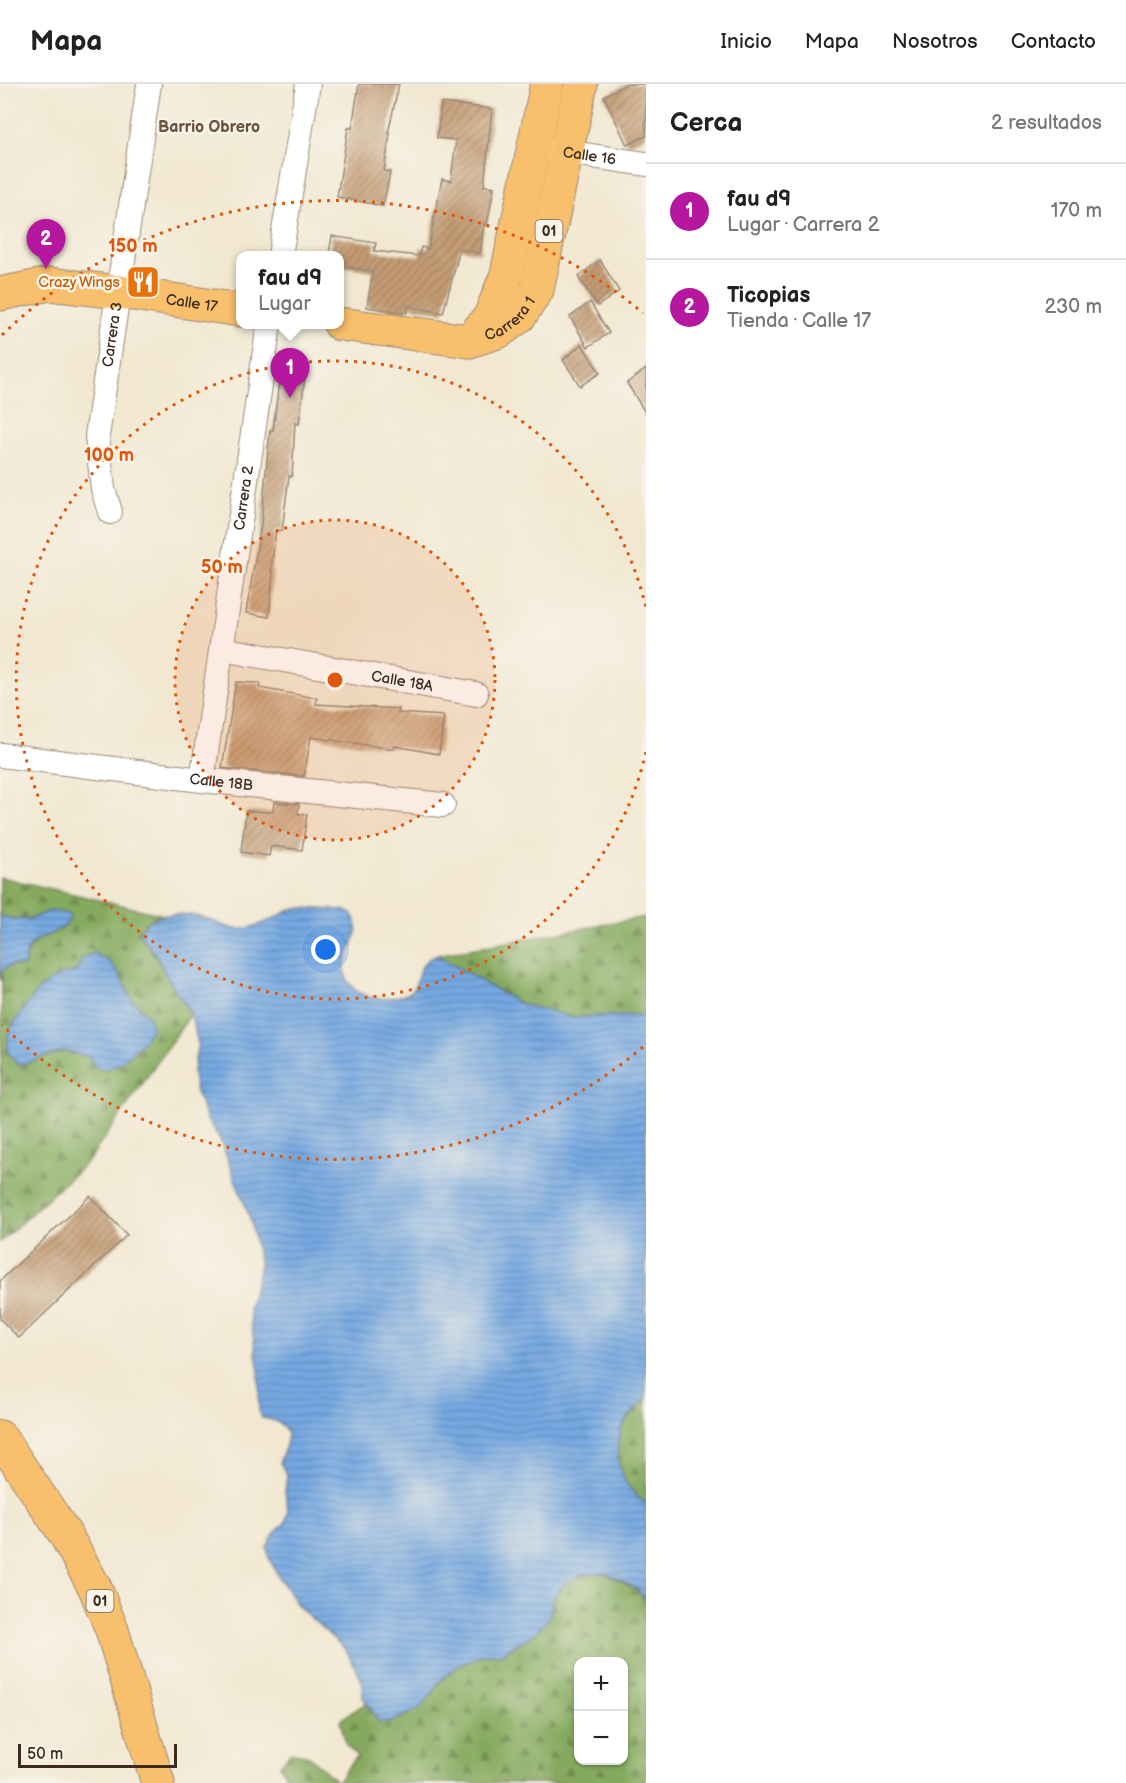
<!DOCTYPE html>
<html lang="es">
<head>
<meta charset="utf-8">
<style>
  :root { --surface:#fff; --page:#f2f2f2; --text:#222; --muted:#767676; --line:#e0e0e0; --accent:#b5179e }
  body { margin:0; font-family:"Balsamiq Sans",sans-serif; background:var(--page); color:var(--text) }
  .controls { position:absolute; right:18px; bottom:18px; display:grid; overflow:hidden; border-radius:12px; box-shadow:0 2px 4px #0004 }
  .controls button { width:54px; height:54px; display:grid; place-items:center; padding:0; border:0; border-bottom:2px solid var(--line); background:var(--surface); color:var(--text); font:30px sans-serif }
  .scale { position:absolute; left:18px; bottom:15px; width:159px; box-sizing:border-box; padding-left:6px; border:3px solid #3b2a1e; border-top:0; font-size:16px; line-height:21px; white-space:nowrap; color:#3b2a1e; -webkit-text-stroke:4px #f7f3e8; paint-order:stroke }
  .you { position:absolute; left:326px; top:866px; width:21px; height:21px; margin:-15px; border:4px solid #fff; border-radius:50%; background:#1a73e8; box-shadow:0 0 0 9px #1a73e833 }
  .badge { display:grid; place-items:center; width:39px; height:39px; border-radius:50%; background:var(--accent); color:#fff; font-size:20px; font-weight:700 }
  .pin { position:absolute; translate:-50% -50px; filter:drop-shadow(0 2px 3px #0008) }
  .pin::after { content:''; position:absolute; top:32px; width:21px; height:18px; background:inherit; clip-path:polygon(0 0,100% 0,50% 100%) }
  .popup { position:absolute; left:236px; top:167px; width:108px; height:78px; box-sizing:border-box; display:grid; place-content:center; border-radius:12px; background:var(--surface); filter:drop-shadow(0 2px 4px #0005); font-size:20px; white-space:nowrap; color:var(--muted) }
  .popup b { font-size:22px; color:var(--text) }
  .popup::after { content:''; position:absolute; left:50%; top:100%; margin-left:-12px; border:12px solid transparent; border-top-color:var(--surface) }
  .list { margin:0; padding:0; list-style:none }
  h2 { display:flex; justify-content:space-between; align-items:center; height:78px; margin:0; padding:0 24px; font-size:26px }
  h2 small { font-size:20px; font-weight:400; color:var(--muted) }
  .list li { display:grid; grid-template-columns:39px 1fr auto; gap:18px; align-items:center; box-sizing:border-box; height:96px; padding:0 24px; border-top:2px solid var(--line) }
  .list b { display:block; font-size:22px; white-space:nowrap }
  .list p { margin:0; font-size:20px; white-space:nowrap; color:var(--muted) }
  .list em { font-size:20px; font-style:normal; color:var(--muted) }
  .map { position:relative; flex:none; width:646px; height:1699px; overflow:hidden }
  header { display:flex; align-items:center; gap:36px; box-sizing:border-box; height:84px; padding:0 30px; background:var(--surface); border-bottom:2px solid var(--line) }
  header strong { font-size:28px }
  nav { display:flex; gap:33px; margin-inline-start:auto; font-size:21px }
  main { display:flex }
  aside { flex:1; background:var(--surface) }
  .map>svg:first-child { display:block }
  .forest { fill:url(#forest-firs); stroke:#606a3e; stroke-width:1.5; fill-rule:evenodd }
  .water { fill:url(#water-rules); stroke:#586a80; stroke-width:1.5 }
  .building { fill:url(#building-hatch) }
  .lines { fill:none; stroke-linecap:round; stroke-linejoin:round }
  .street-casing { stroke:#968978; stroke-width:26 }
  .highway-casing { stroke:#968978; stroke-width:35 }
  .street { stroke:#fff; stroke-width:24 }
  .highway { stroke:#f8bf6c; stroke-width:33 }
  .ring { fill:none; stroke:#df570d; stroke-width:3; stroke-dasharray:3 6 }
  .labels { text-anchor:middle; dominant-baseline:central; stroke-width:5; stroke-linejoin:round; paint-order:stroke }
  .shield { fill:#f7f3e8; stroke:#73665b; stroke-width:1.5 }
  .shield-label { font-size:14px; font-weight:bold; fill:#3b2a1e }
  .street-label { font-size:15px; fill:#3b2a1e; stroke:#f7f3e8 }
  .food-label { font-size:15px; fill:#c56008; stroke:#f7f3e8; text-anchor:end }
  .neighbourhood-label { font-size:16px; font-weight:bold; fill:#6b523c; stroke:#f7f3e8 }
  .centre { fill:#df570d; stroke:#f7f3e8; stroke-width:3 }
  .ring-label { font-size:18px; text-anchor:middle; font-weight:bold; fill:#df570d; stroke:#f7f3e8; stroke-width:5; stroke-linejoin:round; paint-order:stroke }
</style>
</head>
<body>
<header>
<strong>Mapa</strong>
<nav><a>Inicio</a><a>Mapa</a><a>Nosotros</a><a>Contacto</a></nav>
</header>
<main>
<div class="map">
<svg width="646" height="1699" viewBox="0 0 646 1699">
  <defs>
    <pattern id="forest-firs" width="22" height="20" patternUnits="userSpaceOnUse" patternTransform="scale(1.5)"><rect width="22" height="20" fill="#85aa5f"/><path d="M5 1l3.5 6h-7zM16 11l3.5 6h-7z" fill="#6e8b4e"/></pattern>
    <pattern id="water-rules" width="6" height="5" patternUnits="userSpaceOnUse" patternTransform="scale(1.5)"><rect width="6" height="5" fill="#76a9e2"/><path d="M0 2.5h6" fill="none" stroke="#628ab7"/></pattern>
    <pattern id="building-hatch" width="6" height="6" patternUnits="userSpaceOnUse" patternTransform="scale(1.5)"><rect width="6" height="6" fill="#c49c75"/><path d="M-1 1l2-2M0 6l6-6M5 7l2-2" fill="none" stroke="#a07f5f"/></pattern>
  </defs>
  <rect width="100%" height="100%" fill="#f7f3e8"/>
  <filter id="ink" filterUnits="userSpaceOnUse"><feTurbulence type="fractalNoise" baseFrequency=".0167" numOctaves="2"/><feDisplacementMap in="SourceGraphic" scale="12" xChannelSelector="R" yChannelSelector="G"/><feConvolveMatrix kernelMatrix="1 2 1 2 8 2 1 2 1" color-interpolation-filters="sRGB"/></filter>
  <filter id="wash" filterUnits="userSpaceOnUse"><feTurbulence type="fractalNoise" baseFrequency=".008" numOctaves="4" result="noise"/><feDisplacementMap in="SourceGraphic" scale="24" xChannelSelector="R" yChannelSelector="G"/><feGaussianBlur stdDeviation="1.35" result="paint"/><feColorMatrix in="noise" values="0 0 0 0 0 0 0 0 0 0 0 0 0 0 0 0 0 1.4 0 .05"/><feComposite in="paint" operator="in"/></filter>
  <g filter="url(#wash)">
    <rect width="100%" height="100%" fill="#f2e8d2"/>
    <path class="forest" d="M0,793L164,831L145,839L140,850C159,876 173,903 191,930L89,1076L0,1158L2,886L12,881L20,883L24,882C30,854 40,856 63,843L58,828C48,825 39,833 29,835C19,836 10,833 0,832ZM100,873L110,878L121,892L132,916L141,924L152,945L136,965L117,981C104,986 97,985 90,973L65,967L19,981L8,968V951L12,942L38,906L59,892L76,887L81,880V874Z
      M646,833V931L572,933L521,920L436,871Z
      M646,1314V1419C621,1403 611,1372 622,1344C627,1334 638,1322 646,1314Z
      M604,1489L638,1506L646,1518V1699H290L280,1681L291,1668L309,1672L337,1698L357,1672L346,1660L340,1636L366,1619L379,1638H391L418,1626L433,1609L438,1599L456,1583L484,1570H500L535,1550L548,1534L553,1515L568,1498L583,1490ZM578,1578H624V1676H578Z"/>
    <path class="water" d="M296,824L344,826L352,830C354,834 357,839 357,844C356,863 337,877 348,897C353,905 357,908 366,912C378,916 394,915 407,910C423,903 411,881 436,871L521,920L572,933L646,931V1314C638,1322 627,1334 622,1344C611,1372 621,1403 646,1419V1518L638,1506L619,1495L604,1489L583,1490L568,1498L560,1505L553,1515L549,1534L535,1550L500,1570H484L456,1583L438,1599L433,1609L418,1626L391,1638H379L363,1613L362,1597L346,1566L298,1522L279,1493L269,1474L267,1463L274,1450L285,1439L288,1429L285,1407L287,1392L280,1378C280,1372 283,1370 285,1364C293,1344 279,1336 262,1334L259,1329V1288L249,1225L260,1182L251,1137L219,1053L207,1036L195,1005L193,987L198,959L191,930L165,890L156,871L140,851C142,828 183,829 200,833C215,836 228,847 244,845C262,843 279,830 296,824Z
      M52,826L71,831C66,851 39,849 29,863C26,869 25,876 24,882L20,883L12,881L2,886L0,896V832L15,835H30Z
      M94,869L110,878L117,886L132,916L149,933L152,945C144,957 112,996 95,982C92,979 91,976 90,973L64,967L18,981L8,968V951L12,942L38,906L59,892L76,887L81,880V874Z"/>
    <g id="blocks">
      <path class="building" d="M359,0H399L388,49H390L384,87L390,88L383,122L337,113L348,44H352Z
        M626,0H646V52L627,61L604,12Z
        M441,19L492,25L484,102L494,103L487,141L484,140L480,169L460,165L443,229L408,222L407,229L367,223L373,187L339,182V171H329L332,152L376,159L374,167L419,172L421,163L428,165L442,95L451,97L456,56L437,54Z
        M600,176L619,207L598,222L578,193Z
        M590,218L609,249L588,263L570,233Z
        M582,260L600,289L580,302L563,276Z
        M646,285V330L627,299Z
        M280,290L305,293L299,340L295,339L292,393L289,392L282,447L276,446L271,487H273L269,533L246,529L261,441L270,346H273Z
        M236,598L260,599L259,604L317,614L316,620L399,625L398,629L444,632L439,670L395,662L394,665L311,653L304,692L222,684Z
        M274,718L299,720L298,730H307L302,766L271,762L269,772L241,768L246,727L273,728Z
        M90,1112L127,1151L19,1254L0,1235V1197Z"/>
    </g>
  </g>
  <g filter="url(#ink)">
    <use href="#blocks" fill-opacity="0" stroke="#968978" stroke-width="1.5"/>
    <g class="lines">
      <defs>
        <g id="street">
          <path id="s1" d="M551,66L646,80"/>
          <path d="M280,172L308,0"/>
          <path id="s2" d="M110,428L103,405L97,352L149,0"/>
          <path id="s3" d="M221,565L476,610"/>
          <path id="s4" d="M1,671L202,696L443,721"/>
          <path id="s5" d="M202,696L269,240"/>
        </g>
        <g id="highway">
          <path id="s6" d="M0,210L49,200L119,208L240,226"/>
          <path id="s7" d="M340,240L469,257L500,247L519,233L537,206L581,0"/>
          <path d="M469,257L490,233L507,190L547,0"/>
          <path d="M0,1353L65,1450L95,1504L112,1546L158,1699"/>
        </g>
      </defs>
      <use href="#street" class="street-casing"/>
      <use href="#highway" class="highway-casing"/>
      <use href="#street" class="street"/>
      <use href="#highway" class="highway"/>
    </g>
  </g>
  <circle cx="335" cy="596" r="160" fill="#df570d" fill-opacity=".12"/>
  <g class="ring">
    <circle cx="335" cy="596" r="160"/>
    <path d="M646 668A319 319 0 1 1 646 524"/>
    <path d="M643 963A479 479 0 0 1 2 941M2 251A479 479 0 0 1 643 229"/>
  </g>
  <defs>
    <symbol id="restaurant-square" viewBox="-11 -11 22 22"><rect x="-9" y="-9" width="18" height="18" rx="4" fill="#e8710a" stroke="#f7f3e8"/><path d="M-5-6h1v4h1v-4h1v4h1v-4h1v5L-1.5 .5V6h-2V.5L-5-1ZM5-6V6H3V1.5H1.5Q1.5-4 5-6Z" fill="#fff"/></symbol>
  </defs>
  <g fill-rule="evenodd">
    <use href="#restaurant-square" x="124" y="179" width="38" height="38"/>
  </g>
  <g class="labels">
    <g class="shield">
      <rect x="535.5" y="136" width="27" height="22" rx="4.5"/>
      <rect x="86.5" y="1506" width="27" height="22" rx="4.5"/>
    </g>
    <g class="shield-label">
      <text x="549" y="147">01</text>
      <text x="100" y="1517">01</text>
    </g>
    <g class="street-label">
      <text stroke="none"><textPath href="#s1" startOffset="39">Calle 16</textPath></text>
      <text stroke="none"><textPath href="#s6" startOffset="194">Calle 17</textPath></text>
      <text stroke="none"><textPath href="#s7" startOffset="178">Carrera 1</textPath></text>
      <text stroke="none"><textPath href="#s2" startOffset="180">Carrera 3</textPath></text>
      <text stroke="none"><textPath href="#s5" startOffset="285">Carrera 2</textPath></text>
      <text stroke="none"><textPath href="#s3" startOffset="184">Calle 18A</textPath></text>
      <text stroke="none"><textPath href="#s4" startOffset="222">Calle 18B</textPath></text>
    </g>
    <g class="food-label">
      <text x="120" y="198">Crazy Wings</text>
    </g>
    <g class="neighbourhood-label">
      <text x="209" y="43">Barrio Obrero</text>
    </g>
  </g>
  <circle cx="335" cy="596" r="9" class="centre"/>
  <g class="ring-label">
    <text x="133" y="168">150 m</text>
    <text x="109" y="377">100 m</text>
    <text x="222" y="489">50 m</text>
  </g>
</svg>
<div class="controls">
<button>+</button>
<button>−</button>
</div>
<div class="scale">50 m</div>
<div class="you"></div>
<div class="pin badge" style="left:290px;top:314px">1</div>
<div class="popup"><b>fau d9</b>Lugar</div>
<div class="pin badge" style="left:46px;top:185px">2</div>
</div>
<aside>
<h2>Cerca<small>2 resultados</small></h2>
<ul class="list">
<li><span class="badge">1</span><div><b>fau d9</b><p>Lugar · Carrera 2</p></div><em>170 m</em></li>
<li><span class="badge">2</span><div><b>Ticopias</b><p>Tienda · Calle 17</p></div><em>230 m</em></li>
</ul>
</aside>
</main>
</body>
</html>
